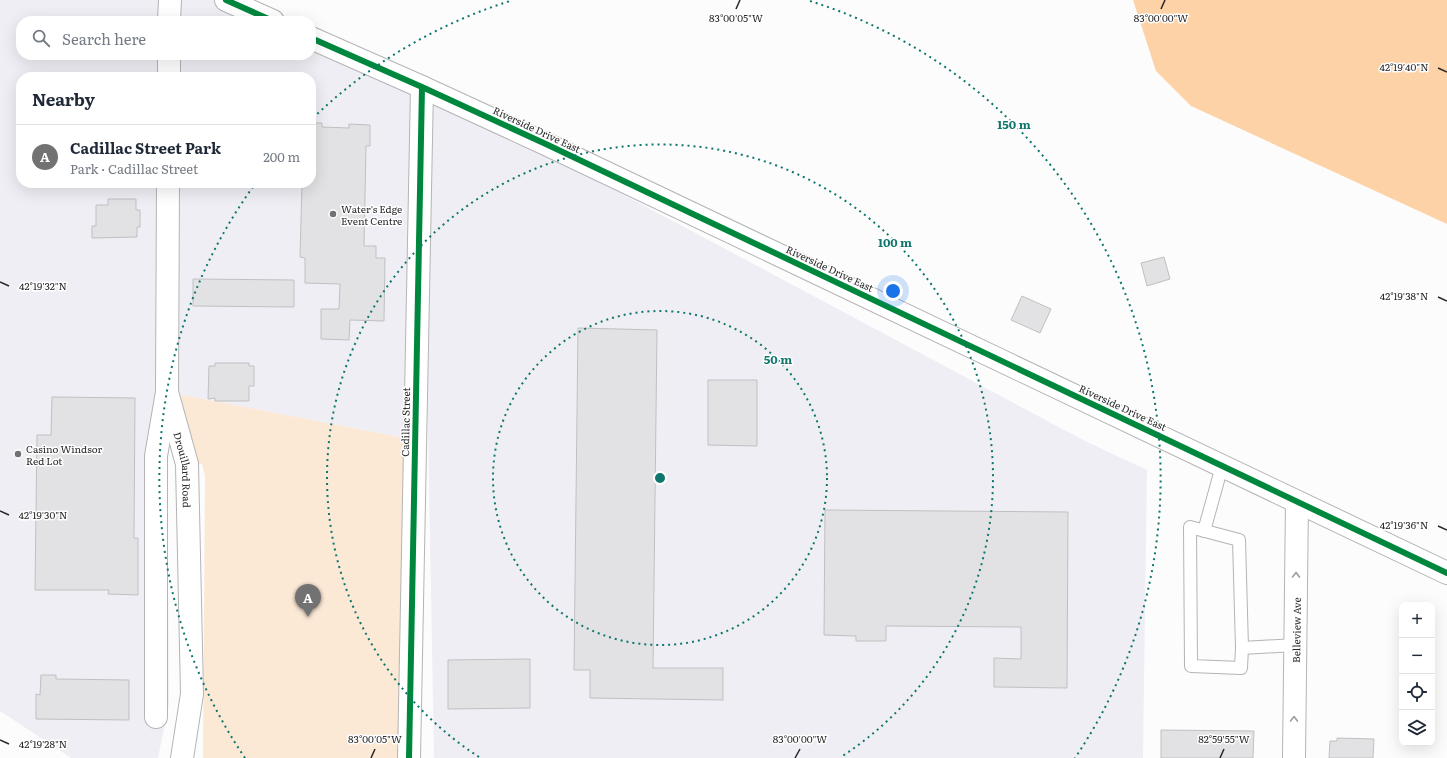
<!DOCTYPE html>
<html lang="en">
<head>
<meta charset="utf-8">
<style>
  :root { --surface:#fff; --page:#f6f6f7; --text:#1f2937; --muted:#747a83; --line:#e0e1e3; --accent:#727273 }
  body { margin:0; font-family:Literata,serif; background:var(--page); color:var(--text) }
  .controls { position:absolute; right:12px; bottom:12px; display:grid; overflow:hidden; border-radius:8px; box-shadow:0 4px 16px #0002 }
  .controls button { width:36px; height:36px; display:grid; place-items:center; padding:0; border:0; border-bottom:1px solid var(--line); background:var(--surface); color:var(--text); font:20px sans-serif }
  .you { position:absolute; left:893px; top:291px; width:14px; height:14px; margin:-10px; border:3px solid #fff; border-radius:50%; background:#1a73e8; box-shadow:0 0 0 6px #1a73e833 }
  .badge { display:grid; place-items:center; width:26px; height:26px; border-radius:50%; background:var(--accent); color:#fff; font-size:13px; font-weight:700 }
  .pin { position:absolute; translate:-50% -33px; filter:drop-shadow(0 1px 2px #0008) }
  .pin::after { content:''; position:absolute; top:21px; width:14px; height:12px; background:inherit; clip-path:polygon(0 0,100% 0,50% 100%) }
  .list { margin:0; padding:0; list-style:none }
  h2 { display:flex; justify-content:space-between; align-items:center; height:52px; margin:0; padding:0 16px; font-size:17px }
  h2 small { font-size:13px; font-weight:400; color:var(--muted) }
  .list li { display:grid; grid-template-columns:26px 1fr auto; gap:12px; align-items:center; box-sizing:border-box; height:64px; padding:0 16px; border-top:1px solid var(--line) }
  .list b { display:block; font-size:15px; white-space:nowrap }
  .list p { margin:0; font-size:13px; white-space:nowrap; color:var(--muted) }
  .list em { font-size:13px; font-style:normal; color:var(--muted) }
  .icon { flex:none; width:22px; height:22px; fill:none; stroke:currentColor; stroke-width:2; stroke-linecap:round; stroke-linejoin:round }
  .map { position:relative; flex:none; width:1447px; height:758px; overflow:hidden }
  .search { position:absolute; background:var(--surface); box-shadow:0 4px 16px #0002; left:16px; top:16px; width:300px; height:44px; display:flex; align-items:center; gap:10px; box-sizing:border-box; padding:0 14px; border-radius:16px; color:var(--muted); font-size:15px }
  .panel { position:absolute; background:var(--surface); box-shadow:0 4px 16px #0002; left:16px; top:72px; width:300px; height:116px; border-radius:16px }
  .map>svg:first-child { display:block }
  .built { fill:#f0eef5; fill-rule:evenodd }
  .green { fill:#fbe8d5 }
  .water { fill:#fdd2a6 }
  .building { fill:#e2e2e4; stroke:#c0c0c1 }
  .lines { fill:none; stroke-linecap:round; stroke-linejoin:round }
  .service-casing { stroke:#b4b4b6; stroke-width:14 }
  .minor-casing { stroke:#b4b4b6; stroke-width:24 }
  .tertiary-casing { stroke:#b4b4b6; stroke-width:24 }
  .secondary-casing { stroke:#b4b4b6; stroke-width:24 }
  .service { stroke:#fff; stroke-width:12 }
  .minor { stroke:#fff; stroke-width:22 }
  .tertiary { stroke:#fff; stroke-width:22 }
  .secondary { stroke:#fff; stroke-width:22 }
  .cycleway-casing { stroke:#fff; stroke-width:8 }
  .cycleway { stroke:#00873e; stroke-width:6 }
  .oneway { stroke:#9e9e9f }
  .ticks { fill:none; stroke:#282729; stroke-width:1.5 }
  .ring { fill:none; stroke:#0f766e; stroke-width:2; stroke-dasharray:2 4 }
  .poi-dot { fill:#727273; stroke:#fff; stroke-width:1.5 }
  .labels { text-anchor:middle; dominant-baseline:central; stroke-width:3; stroke-linejoin:round; paint-order:stroke }
  .street-label { font-size:10px; fill:#282729; stroke:#fff }
  .poi-label { font-size:10px; fill:#282729; stroke:#fff; text-anchor:start }
  .ticks-label { font-size:10px; text-anchor:middle; fill:#282729; stroke:#fff; stroke-width:3; stroke-linejoin:round; paint-order:stroke }
  .centre { fill:#0f766e; stroke:#fff; stroke-width:2 }
  .ring-label { font-size:12px; text-anchor:middle; font-weight:bold; fill:#0f766e; stroke:#fff; stroke-width:3; stroke-linejoin:round; paint-order:stroke }
</style>
</head>
<body>
<div class="map">
<svg width="1447" height="758" viewBox="0 0 1447 758">
  <rect width="100%" height="100%" fill="#fcfcfd"/>
  <path class="built" d="M0,0H226L273,21H21V55H311V38L422,87L1085,441L1147,470L1143,758H434L422,103L415,440L167,392L169,704L158,758H71L0,711ZM21,77H311V183H21Z"/>
  <path class="green" d="M167,392L415,440L409,758H203L205,476L202,464H187Z"/>
  <path class="water" d="M1133,0H1447V224L1191,106L1156,71Z"/>
  <path class="building" d="M311,123H322V127L349,128V124L370,125V146H366L364,246H376V258H385L384,321L350,320L349,340L321,339V309H339L340,284L305,283V258L300,257L302,183H311Z
    M108,199H136V210H140V227H137V237L92,238V226H96V205H108Z
    M1164,257L1170,279L1147,286L1141,263Z
    M193,279L294,280V307L193,306Z
    M1022,296L1051,309L1040,333L1011,320Z
    M578,328L657,330L653,668H723V700L590,698V670H574Z
    M215,363H249V366H254V386H249V401H215V398L208,399L209,366H215Z
    M708,380H757V446L708,445Z
    M52,397L135,398L134,538H138V595L108,594L109,590H35L37,435H51Z
    M825,510L1068,512L1067,688L994,687V658L1021,659V627L886,626V641H856V636L824,635Z
    M530,659V708L448,709V660Z
    M41,675H56V679L129,680V720L36,719V694L40,695Z
    M1161,730L1254,731L1253,758H1161Z
    M1337,738L1374,739L1373,758H1329L1330,741H1337Z"/>
  <g class="lines">
    <defs>
      <path id="service" d="M1204,531L1222,466
        M1242,648L1241,668L1191,666L1190,527L1239,540L1242,648L1295,645"/>
      <g id="minor">
        <path d="M156,717V456L167,392"/>
        <path d="M409,758L422,87"/>
        <path id="s1" d="M1294,758L1297,502"/>
      </g>
      <g id="tertiary">
        <path d="M169,21L170,0"/>
        <path d="M169,77V55"/>
        <path id="s2" d="M168,183L167,392L187,464L192,694L182,758"/>
      </g>
      <path id="secondary" d="M226,0L273,21
        M311,38L422,87L548,145L1447,573"/>
    </defs>
    <use href="#service" class="service-casing"/>
    <use href="#minor" class="minor-casing"/>
    <use href="#tertiary" class="tertiary-casing"/>
    <use href="#secondary" class="secondary-casing"/>
    <use href="#service" class="service"/>
    <use href="#minor" class="minor"/>
    <use href="#tertiary" class="tertiary"/>
    <use href="#secondary" class="secondary"/>
    <defs>
      <path id="cycleway" d="M226,0L273,21
        M311,38L422,87L548,145L1447,573
        M409,758L422,87"/>
    </defs>
    <use href="#cycleway" class="cycleway-casing"/>
    <use href="#cycleway" class="cycleway"/>
  </g>
  <defs><path id="oneway-chevron" d="M-2-3.5L2.5 0L-2 3.5" fill="none" stroke-width="1.6" stroke-linecap="round" stroke-linejoin="round"/></defs>
  <g class="oneway">
    <use href="#oneway-chevron" transform="translate(1296 575) rotate(-89)"/>
    <use href="#oneway-chevron" transform="translate(1294 719) rotate(-89)"/>
  </g>
  <path class="ticks" d="M736,9L740,0M1161,9L1165,0M1438,68L1447,72M0,282L9,286M1438,297L1447,301M0,511L9,515M1438,526L1447,530M0,740L9,744M371,758L375,749M795,758L800,749M1220,758L1224,749"/>
  <g class="ring">
    <circle cx="660" cy="478" r="167"/>
    <path d="M479 757A333 333 0 1 1 841 757"/>
    <path d="M245 758A500 500 0 0 1 255 184M313 118A500 500 0 0 1 510 1M810 1A500 500 0 0 1 1075 758"/>
  </g>
  <g class="poi-dot">
    <circle cx="333" cy="214" r="4"/>
    <circle cx="18" cy="454" r="4"/>
  </g>
  <g class="labels">
    <g class="street-label">
      <text transform="translate(537 129) rotate(25)">Riverside Drive East</text>
      <text transform="translate(830 268) rotate(25)">Riverside Drive East</text>
      <text transform="translate(1123 407) rotate(25)">Riverside Drive East</text>
      <text transform="translate(405 422) rotate(-89)">Cadillac Street</text>
      <text stroke="none"><textPath href="#s2" startOffset="289">Drouillard Road</textPath></text>
      <text stroke="none"><textPath href="#s1" startOffset="128">Belleview Ave</textPath></text>
    </g>
    <g class="poi-label">
      <text x="341" y="208">Water's Edge<tspan x="341" dy="12">Event Centre</tspan></text>
      <text x="26" y="448">Casino Windsor<tspan x="26" dy="12">Red Lot</tspan></text>
    </g>
  </g>
  <g class="ticks-label">
    <text x="736" y="22">83°00'05"W</text>
    <text x="1161" y="22">83°00'00"W</text>
    <text x="1404" y="71">42°19'40"N</text>
    <text x="43" y="290">42°19'32"N</text>
    <text x="1404" y="300">42°19'38"N</text>
    <text x="43" y="519">42°19'30"N</text>
    <text x="1404" y="529">42°19'36"N</text>
    <text x="375" y="743">83°00'05"W</text>
    <text x="800" y="743">83°00'00"W</text>
    <text x="1224" y="743">82°59'55"W</text>
    <text x="43" y="748">42°19'28"N</text>
  </g>
  <circle cx="660" cy="478" r="6" class="centre"/>
  <g class="ring-label">
    <text x="1014" y="129">150 m</text>
    <text x="895" y="247">100 m</text>
    <text x="778" y="364">50 m</text>
  </g>
</svg>
<div class="controls">
<button>+</button>
<button>−</button>
<button><svg class="icon" aria-label="locate" viewBox="0 0 24 24"><circle cx="12" cy="12" r="6"/><path d="M12 2v4M12 18v4M2 12h4M18 12h4"/></svg></button>
<button><svg class="icon" aria-label="layers" viewBox="0 0 24 24"><path d="M12 4l9 5-9 5-9-5zM3 14l9 5 9-5"/></svg></button>
</div>
<div class="you"></div>
<div class="pin badge" style="left:308px;top:617px">A</div>
<div class="search"><svg class="icon" aria-label="search" viewBox="0 0 24 24"><circle cx="10" cy="10" r="6"/><path d="M15 15l6 6"/></svg>Search here</div>
<section class="panel">
<h2>Nearby<small></small></h2>
<ul class="list">
<li><span class="badge">A</span><div><b>Cadillac Street Park</b><p>Park · Cadillac Street</p></div><em>200 m</em></li>
</ul>
</section>
</div>
</body>
</html>
